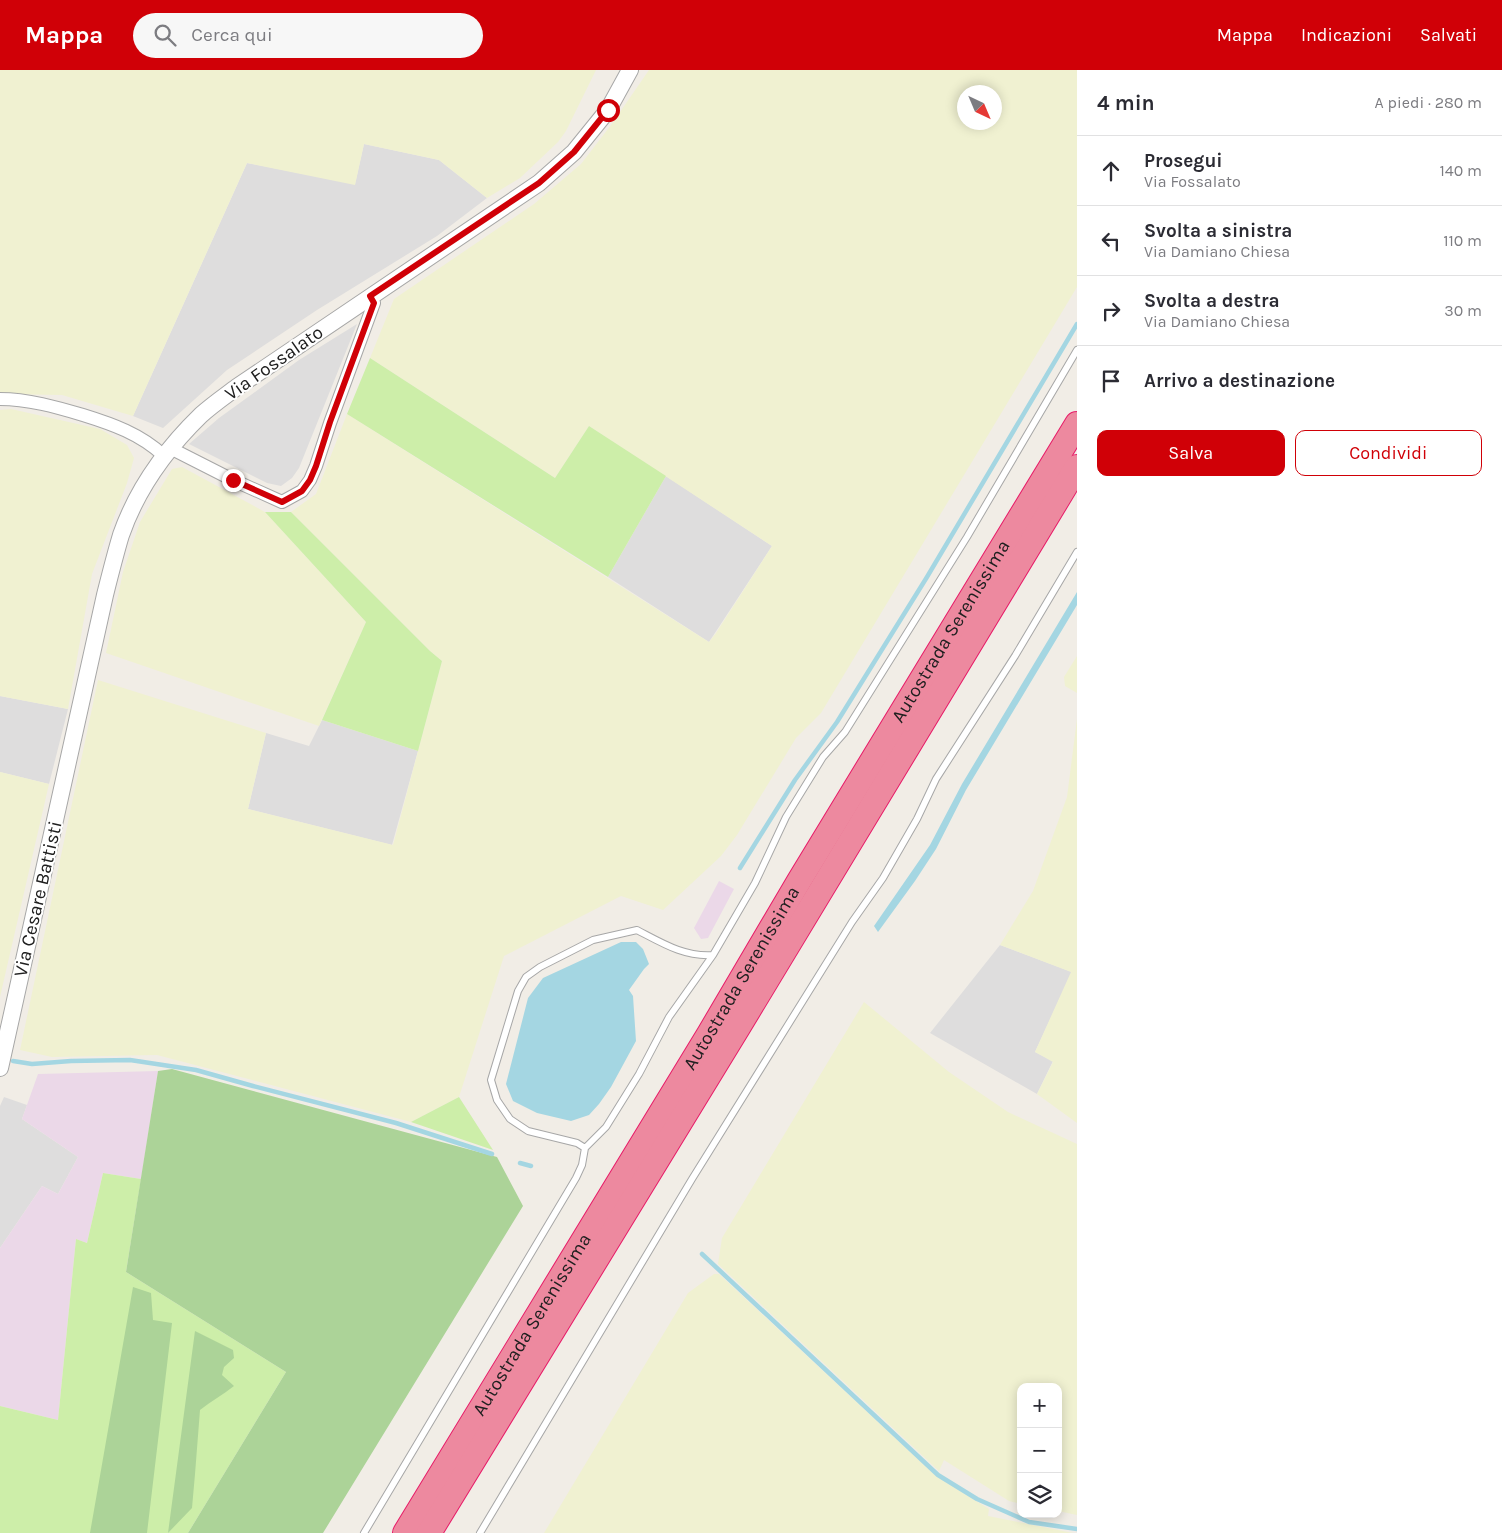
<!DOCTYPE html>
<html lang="it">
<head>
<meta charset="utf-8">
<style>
  :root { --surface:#fff; --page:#f7f7f7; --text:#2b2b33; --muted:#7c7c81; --line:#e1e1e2; --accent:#d00007 }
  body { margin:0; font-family:Karla,sans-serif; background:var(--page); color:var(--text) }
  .controls { position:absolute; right:15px; bottom:15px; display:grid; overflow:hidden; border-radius:10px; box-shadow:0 2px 12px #0003 }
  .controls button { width:45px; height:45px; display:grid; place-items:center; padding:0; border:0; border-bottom:1px solid var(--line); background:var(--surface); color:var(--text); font:25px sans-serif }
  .compass { position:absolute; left:957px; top:15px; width:45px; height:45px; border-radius:50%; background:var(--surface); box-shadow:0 2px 12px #0003; rotate:136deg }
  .stop { position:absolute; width:15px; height:15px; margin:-11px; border:4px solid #d00007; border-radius:50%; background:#fff }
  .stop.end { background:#d00007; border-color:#fff; box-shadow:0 1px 5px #0008 }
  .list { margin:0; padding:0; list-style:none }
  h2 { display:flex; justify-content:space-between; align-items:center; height:65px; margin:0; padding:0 20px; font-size:21px }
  h2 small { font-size:16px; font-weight:400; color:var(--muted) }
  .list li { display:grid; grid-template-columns:32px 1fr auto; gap:15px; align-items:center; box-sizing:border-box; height:70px; padding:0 20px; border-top:1px solid var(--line) }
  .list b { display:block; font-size:19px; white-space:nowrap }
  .list p { margin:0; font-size:16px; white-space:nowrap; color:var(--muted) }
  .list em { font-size:16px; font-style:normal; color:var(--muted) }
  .actions { display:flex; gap:10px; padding:15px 20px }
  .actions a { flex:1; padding:11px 0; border:1px solid var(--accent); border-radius:10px; text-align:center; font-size:18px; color:var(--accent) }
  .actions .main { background:var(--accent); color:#fff }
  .icon { flex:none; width:28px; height:28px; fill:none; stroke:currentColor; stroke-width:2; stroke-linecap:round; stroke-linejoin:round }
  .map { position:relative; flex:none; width:1077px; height:1463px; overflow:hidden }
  header { display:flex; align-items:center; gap:30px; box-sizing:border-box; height:70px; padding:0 25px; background:var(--accent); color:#fff }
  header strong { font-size:24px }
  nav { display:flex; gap:28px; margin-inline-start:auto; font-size:18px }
  .search { width:350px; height:45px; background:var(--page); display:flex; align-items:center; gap:12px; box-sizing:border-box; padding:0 18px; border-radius:28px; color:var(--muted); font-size:19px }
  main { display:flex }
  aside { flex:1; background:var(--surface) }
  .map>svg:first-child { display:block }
  .residential { fill:#dedddd }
  .industrial { fill:#ebd8e8 }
  .farmland { fill:#f0f1d1; fill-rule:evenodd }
  .grass { fill:#cdeea9 }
  .forest { fill:#acd398 }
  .water { fill:#a4d6e2 }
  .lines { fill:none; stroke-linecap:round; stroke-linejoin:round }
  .stream { stroke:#a4d6e2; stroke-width:4.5 }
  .service-casing { stroke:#a7a7a7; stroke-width:8 }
  .minor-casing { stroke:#a7a7a7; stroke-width:14 }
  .tertiary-casing { stroke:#a7a7a7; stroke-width:18 }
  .motorway-casing { stroke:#e71b68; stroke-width:26 }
  .service { stroke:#fff; stroke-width:6 }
  .minor { stroke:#fff; stroke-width:12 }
  .tertiary { stroke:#fff; stroke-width:16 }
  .motorway { stroke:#ed899f; stroke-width:24 }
  .route { stroke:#d00007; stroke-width:6 }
  .labels { text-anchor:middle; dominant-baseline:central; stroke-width:4; stroke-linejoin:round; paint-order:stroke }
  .street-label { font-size:19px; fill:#202020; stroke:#fff }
</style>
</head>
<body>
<header>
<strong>Mappa</strong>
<div class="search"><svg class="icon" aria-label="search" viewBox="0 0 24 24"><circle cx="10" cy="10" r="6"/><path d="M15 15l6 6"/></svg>Cerca qui</div>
<nav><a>Mappa</a><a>Indicazioni</a><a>Salvati</a></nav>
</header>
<main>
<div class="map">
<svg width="1077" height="1463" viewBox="0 0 1077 1463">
  <rect width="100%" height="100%" fill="#f1ede6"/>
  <path class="residential" d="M364,74L439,90L487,128L437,166L317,240L227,300L163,358L133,346L247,93L355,114Z
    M357,254L299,398L292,408L281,416L267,413L189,374L219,348L299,290Z
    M666,406L772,476L709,572L608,507Z
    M0,626L68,639L49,714L0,702Z
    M322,650L418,681L392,775L248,739L266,663L309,676Z
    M1000,875L1072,902L1035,982L1053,991L1037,1024L930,963Z
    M4,1027L27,1035L22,1049L78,1087L58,1124L42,1116L0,1178V1036Z"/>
  <path class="industrial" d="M719,811L734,819L708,868L701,869L694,858Z
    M158,1001L141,1109L103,1103L87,1173L76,1169L58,1350L0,1336V1178L42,1116L58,1124L78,1087L22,1049L38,1004Z"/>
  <path class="farmland" d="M0,0H596L566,61L558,72L520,108L487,128L439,90L364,74L355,115L247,93L133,346L62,325L0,324Z
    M649,0H1077V217L821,643L796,668L737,765L721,786L663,840L621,826L504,886L459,1027L411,1052L157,985L52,987L20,980L98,610L266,663L248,739L393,775L442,591L430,581L291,442L316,424L347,344L709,572L716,563L772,476L589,356L555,408L370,288L394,229L534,134L581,94L611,55ZM964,22H994V52H964Z
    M11,339L100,359L127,375L134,388L127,413L92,504L68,639L0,626V340Z
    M182,397L265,442L366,552L319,656L106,583L123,502L140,452L172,399Z
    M1077,586V623L1065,616L1064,607Z
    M1077,649V1053L1037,1024L1053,992L1035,982L1071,902L1000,875L1033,821L1067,727Z
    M0,702L49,714L0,927Z
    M864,932L949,1002L1008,1042L1077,1074V1445L1058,1441V1317H1021V1434L1009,1431L944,1390L939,1401L718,1194L722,1168Z
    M714,1204H719L936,1406L989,1439L988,1446L1073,1463H544L688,1223Z"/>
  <path class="grass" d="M370,288L555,408L589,356L666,406L608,507L347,344Z
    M265,442H291L430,581L442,591L418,681L322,650L366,552Z
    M459,1027L493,1080L411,1052Z
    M103,1103L141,1109L126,1202L286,1302L188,1463H0V1336L58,1350L76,1169L87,1173Z"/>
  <path class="forest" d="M172,999L497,1087L523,1136L323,1463H188L286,1302L126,1202L158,1001Z
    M133,1217L151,1223L153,1250L172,1253L147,1463H90Z
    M195,1261L233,1280L234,1288L224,1297L222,1305L234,1316C223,1325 211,1331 200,1340L195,1404L192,1438L168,1463Z"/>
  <path class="water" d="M1077,522V535L966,720L936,779L915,811L878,862L874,856L930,775L962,714Z
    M621,872H636L643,879L649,894L644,899L629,920L633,926L636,971L611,1017L599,1034L589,1045L571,1051L537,1043L513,1031L506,1014L528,928L543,908Z"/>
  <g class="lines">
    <path class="stream" d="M740,798L795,710L837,652L927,507L1077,254
      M13,991L32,994L71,991L130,990L196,1000L253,1016L396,1053L492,1084
      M520,1093L531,1096
      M702,1184L938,1405L977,1429L1029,1452L1077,1459"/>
    <defs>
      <path id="service" d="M585,1078L606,1057L639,1004L669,947L713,885
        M364,1463L576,1108L582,1095L585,1078L577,1073L528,1061L510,1049L497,1030L491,1010L518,921L526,907L540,897L593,870L637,860C662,873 684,887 713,885L755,813L786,747L823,687L845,662L967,467L1077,280
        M480,1463L692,1109L852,852L883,808L917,749L936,709L1015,586L1077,482"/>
      <path id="minor" d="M0,329C28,329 56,337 83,345C112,354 141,364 164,386
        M170,378L233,410L282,432L302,421L310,410L316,396L330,353L374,233L370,226"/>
      <path id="tertiary" d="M0,998L105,525C110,505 115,485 121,465C137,419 166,379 201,345C212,335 225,326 237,317L539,113L574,82L608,40L630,0"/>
      <g id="motorway">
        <path id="s1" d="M405,1463L709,964L799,811L1077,354"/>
        <path d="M429,1463L739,956L1077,397"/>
      </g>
    </defs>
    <use href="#service" class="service-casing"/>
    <use href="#minor" class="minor-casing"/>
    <use href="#tertiary" class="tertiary-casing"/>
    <use href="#motorway" class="motorway-casing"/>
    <use href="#service" class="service"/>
    <use href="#minor" class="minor"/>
    <use href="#tertiary" class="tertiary"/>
    <use href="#motorway" class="motorway"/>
  </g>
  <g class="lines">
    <path class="route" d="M233,410L282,432L302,421L310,410L316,396L330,352L374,233L370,226L539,113L574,82L608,40"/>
  </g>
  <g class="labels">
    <g class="street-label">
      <text transform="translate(274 293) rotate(-35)">Via Fossalato</text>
      <text stroke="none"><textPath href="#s1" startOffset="1054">Autostrada Serenissima</textPath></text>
      <text transform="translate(38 829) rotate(-77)">Via Cesare Battisti</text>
      <text stroke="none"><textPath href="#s1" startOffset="649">Autostrada Serenissima</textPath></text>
      <text stroke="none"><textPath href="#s1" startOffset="244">Autostrada Serenissima</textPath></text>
    </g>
  </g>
</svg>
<div class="controls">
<button>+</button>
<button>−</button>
<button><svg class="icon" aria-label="layers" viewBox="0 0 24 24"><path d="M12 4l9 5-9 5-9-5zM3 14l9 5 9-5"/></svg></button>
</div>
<svg class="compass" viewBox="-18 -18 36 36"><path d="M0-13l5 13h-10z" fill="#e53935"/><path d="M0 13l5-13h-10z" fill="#7c7c81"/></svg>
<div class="stop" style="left:608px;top:40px"></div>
<div class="stop end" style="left:233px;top:410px"></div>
</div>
<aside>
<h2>4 min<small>A piedi · 280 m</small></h2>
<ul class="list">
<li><svg class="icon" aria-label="ahead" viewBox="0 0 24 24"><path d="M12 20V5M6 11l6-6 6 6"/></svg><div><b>Prosegui</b><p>Via Fossalato</p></div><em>140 m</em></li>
<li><svg class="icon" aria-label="left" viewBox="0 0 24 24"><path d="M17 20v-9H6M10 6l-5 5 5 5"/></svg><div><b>Svolta a sinistra</b><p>Via Damiano Chiesa</p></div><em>110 m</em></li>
<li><svg class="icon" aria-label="right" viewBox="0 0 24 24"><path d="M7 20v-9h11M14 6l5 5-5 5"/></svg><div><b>Svolta a destra</b><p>Via Damiano Chiesa</p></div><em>30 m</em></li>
<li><svg class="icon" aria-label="arrive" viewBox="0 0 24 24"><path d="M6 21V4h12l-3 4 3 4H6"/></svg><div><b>Arrivo a destinazione</b></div></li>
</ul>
<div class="actions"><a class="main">Salva</a><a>Condividi</a></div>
</aside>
</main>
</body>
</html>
